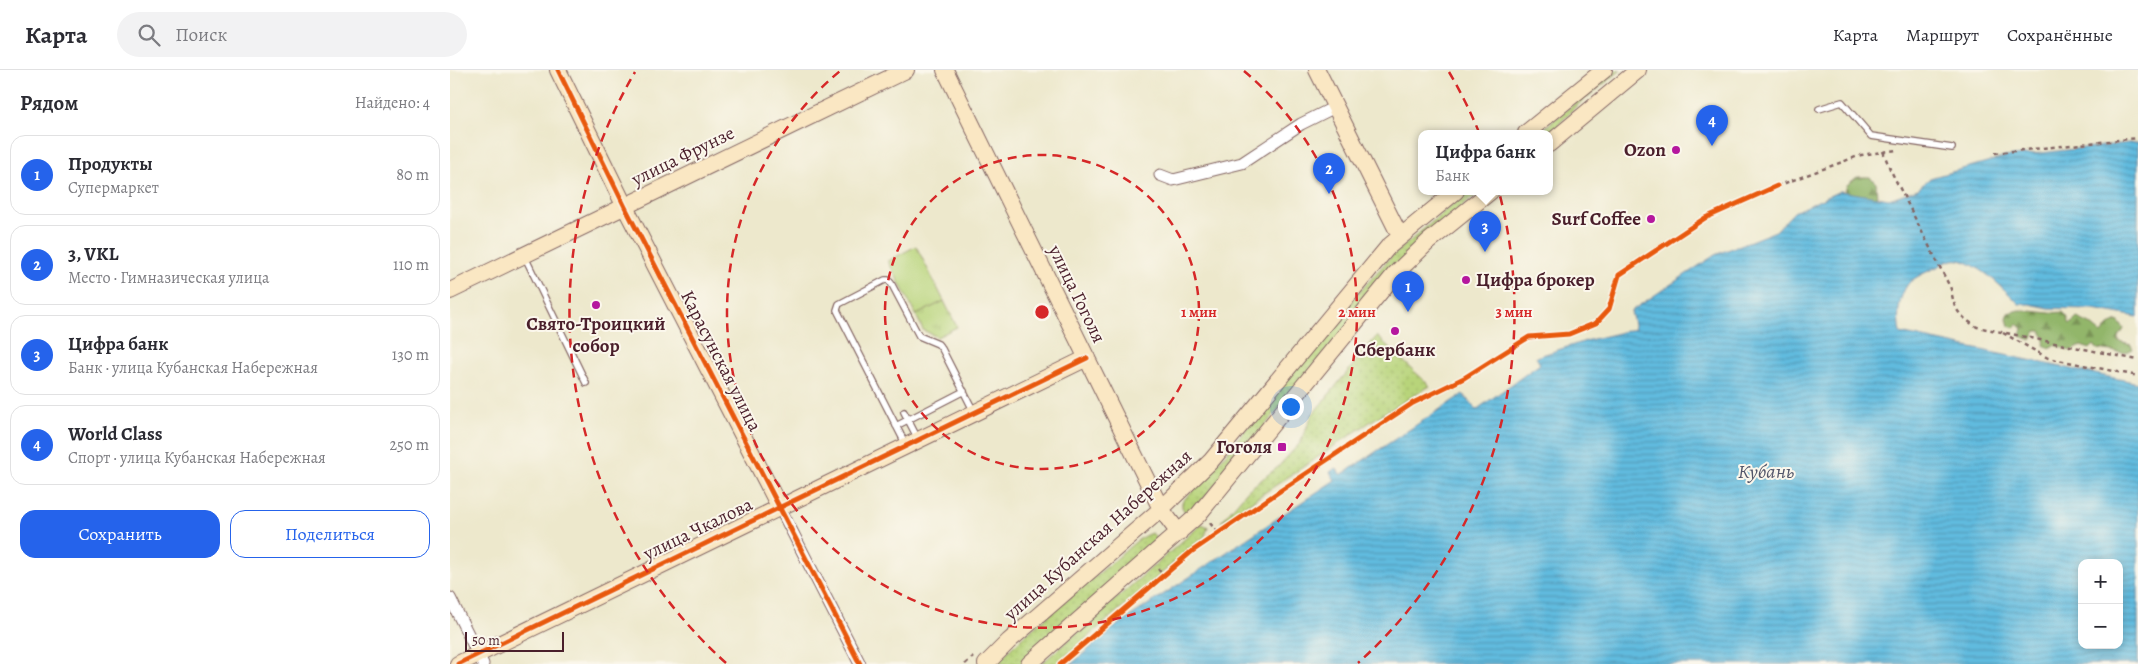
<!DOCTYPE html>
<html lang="ru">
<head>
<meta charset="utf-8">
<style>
  :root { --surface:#fff; --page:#f2f2f3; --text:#2b2b33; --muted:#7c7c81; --line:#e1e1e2; --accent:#2563eb }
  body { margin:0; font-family:Alegreya,serif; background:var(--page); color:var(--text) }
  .controls { position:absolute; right:15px; bottom:15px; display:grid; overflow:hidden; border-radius:10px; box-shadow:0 2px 8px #0003 }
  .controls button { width:45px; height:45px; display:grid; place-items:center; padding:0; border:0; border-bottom:1px solid var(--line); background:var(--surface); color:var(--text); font:25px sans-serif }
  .scale { position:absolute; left:15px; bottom:12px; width:99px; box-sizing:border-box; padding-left:5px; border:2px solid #4a1f2b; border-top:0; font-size:14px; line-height:18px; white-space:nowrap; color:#4a1f2b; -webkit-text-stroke:4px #fbf7ec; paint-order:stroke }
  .you { position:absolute; left:840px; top:336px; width:18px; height:18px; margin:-12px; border:4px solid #fff; border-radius:50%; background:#1a73e8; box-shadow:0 0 0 8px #1a73e833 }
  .badge { display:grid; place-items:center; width:32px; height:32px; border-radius:50%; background:var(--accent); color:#fff; font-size:16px; font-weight:700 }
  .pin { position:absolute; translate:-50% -41px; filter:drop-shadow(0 1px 2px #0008) }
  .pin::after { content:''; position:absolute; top:26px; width:18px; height:15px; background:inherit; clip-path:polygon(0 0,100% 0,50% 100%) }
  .popup { position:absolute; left:968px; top:60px; width:135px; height:65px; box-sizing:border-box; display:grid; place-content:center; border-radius:10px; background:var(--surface); filter:drop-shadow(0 1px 4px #0005); font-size:16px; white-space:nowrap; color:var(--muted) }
  .popup b { font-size:19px; color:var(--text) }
  .popup::after { content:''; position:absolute; left:50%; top:100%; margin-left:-10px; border:10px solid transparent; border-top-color:var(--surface) }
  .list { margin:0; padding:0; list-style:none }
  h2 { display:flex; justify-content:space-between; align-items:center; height:65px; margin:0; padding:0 20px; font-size:21px }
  h2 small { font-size:16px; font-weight:400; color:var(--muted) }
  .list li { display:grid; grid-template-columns:32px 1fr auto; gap:15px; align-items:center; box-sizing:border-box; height:80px; margin:0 10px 10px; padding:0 10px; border:1px solid var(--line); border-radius:15px }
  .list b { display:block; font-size:19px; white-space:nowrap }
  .list p { margin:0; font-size:16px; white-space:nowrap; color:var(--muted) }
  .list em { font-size:16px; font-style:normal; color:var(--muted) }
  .actions { display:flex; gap:10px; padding:15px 20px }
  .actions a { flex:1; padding:11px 0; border:1px solid var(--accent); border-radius:15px; text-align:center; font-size:18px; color:var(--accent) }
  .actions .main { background:var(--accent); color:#fff }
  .icon { flex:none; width:28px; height:28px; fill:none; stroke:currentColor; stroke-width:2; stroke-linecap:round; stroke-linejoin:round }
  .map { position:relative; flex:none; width:1688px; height:594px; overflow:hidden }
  header { display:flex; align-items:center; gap:30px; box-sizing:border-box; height:70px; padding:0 25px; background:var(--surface); border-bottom:1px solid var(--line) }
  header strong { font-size:24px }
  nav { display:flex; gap:28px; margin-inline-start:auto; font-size:18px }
  .search { width:350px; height:45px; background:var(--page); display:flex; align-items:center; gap:12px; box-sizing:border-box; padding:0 18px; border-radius:28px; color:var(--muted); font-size:19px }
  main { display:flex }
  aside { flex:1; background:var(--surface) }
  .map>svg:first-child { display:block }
  .grass { fill:url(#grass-dots); stroke:#817a52 }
  .forest { fill:url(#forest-firs); stroke:#6e6a4a }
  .park { fill:url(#park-tufts); stroke:#817a52 }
  .garden { fill:#b8d47a; stroke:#817a52 }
  .water { fill:url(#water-rules); stroke:#566d85; fill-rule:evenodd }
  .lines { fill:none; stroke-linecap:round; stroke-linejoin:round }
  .lane-casing { stroke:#836563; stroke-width:8 }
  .street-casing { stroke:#836563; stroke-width:13 }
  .secondary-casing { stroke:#836563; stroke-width:18 }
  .path { stroke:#836563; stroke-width:2.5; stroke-dasharray:4 4; stroke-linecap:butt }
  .lane { stroke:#fff; stroke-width:5.5 }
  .street { stroke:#fff; stroke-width:11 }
  .secondary { stroke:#fae7c3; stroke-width:16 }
  .cycleway-casing { stroke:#fbf7ec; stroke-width:8 }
  .cycleway { stroke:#e8590c; stroke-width:5 }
  .ring { fill:none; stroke:#d62828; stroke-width:2.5; stroke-dasharray:9 6 }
  .poi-dot { fill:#b5179e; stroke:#fbf7ec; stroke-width:2 }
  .labels { text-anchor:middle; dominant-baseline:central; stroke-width:4; stroke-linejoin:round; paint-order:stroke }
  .poi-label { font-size:19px; font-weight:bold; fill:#4a1f2b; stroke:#fbf7ec; text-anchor:end }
  .street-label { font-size:19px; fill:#4a1f2b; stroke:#fbf7ec }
  .water-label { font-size:20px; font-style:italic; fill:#52566a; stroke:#fbf7ec }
  .centre { fill:#d62828; stroke:#fbf7ec; stroke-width:2.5 }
  .ring-label { font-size:15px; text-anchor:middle; font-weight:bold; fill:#d62828; stroke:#fbf7ec; stroke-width:4; stroke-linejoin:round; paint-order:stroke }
</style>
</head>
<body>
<header>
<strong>Карта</strong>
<div class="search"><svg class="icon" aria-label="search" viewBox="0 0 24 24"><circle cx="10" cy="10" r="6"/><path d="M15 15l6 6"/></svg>Поиск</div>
<nav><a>Карта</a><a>Маршрут</a><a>Сохранённые</a></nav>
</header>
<main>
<aside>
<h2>Рядом<small>Найдено: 4</small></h2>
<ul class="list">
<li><span class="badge">1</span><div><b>Продукты</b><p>Супермаркет</p></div><em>80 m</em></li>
<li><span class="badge">2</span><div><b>3, VKL</b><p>Место · Гимназическая улица</p></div><em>110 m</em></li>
<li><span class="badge">3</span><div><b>Цифра банк</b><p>Банк · улица Кубанская Набережная</p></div><em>130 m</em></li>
<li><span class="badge">4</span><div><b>World Class</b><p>Спорт · улица Кубанская Набережная</p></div><em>250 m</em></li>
</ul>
<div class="actions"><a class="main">Сохранить</a><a>Поделиться</a></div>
</aside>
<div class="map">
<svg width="1688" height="594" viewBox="0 0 1688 594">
  <defs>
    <pattern id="grass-dots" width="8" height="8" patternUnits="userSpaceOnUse" patternTransform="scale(1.25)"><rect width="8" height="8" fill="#b8d47a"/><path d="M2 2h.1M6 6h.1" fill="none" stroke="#a0b66a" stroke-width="1.8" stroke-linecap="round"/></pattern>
    <pattern id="forest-firs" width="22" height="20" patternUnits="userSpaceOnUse" patternTransform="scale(1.25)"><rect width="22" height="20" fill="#92b66a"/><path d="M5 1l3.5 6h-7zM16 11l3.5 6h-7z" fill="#799357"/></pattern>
    <pattern id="park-tufts" width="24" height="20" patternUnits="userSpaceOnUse" patternTransform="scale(1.25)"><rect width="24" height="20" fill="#b8d47a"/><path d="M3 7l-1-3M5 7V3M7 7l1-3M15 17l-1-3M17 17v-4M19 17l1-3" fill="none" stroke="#a0b66a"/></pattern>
    <pattern id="water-rules" width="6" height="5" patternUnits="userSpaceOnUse" patternTransform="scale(1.25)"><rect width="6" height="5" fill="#61bbdf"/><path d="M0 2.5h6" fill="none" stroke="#5297b5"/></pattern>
  </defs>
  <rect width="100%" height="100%" fill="#fbf7ec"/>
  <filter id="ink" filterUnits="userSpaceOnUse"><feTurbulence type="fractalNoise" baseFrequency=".02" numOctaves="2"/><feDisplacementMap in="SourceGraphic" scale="10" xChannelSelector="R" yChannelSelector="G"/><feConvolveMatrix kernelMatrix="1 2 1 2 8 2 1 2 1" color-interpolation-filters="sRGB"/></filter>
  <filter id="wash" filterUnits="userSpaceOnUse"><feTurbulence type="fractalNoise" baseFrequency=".0096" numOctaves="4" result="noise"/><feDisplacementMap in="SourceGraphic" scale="20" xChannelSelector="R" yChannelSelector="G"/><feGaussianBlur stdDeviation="1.12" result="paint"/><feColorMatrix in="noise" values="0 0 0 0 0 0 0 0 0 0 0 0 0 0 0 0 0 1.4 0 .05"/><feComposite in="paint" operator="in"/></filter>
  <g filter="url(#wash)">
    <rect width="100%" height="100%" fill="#ede8cc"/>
    <path class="grass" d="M1166,0H1171L1126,36L1099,65V63H1088Z
      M1018,121H1031L968,173L743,441L735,442L732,437V432L768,393L902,230L940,188Z
      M927,266L980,316L926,348L771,452L798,420L828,397L850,373L862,345Z
      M752,454L758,457L755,466L606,594H591Z
      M702,463L708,470L572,594H545C582,557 624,524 665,490C675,482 689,466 702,463Z"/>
    <path class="forest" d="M1407,107H1420L1426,113L1427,129L1394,125L1397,115Z
      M1569,240L1600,243L1613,242L1617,246L1620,255L1627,248L1640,254L1652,264L1659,255L1668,251L1674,259L1669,267V272L1681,275L1683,279L1675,283L1647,279L1644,275L1640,279L1631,276L1622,281L1604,275L1599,278L1594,275L1595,268L1591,261H1586L1581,270L1571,266L1573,258L1567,254L1564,258L1559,256L1557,249L1558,243Z"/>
    <path class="park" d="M494,231L507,257L487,267L473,260L466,245Z"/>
    <path class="garden" d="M466,176L494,231L466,245L438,191Z"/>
    <path class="water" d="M1688,72V247L1643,239L1599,238L1580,234H1569C1553,218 1532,196 1510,190C1500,188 1493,194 1485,198C1477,202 1464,207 1458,214C1448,227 1447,247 1450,263L1688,313V594H621L666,556L885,410L880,402L886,398L891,405L1013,324L1026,340L1090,294L1086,287L1139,270L1185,259L1181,241L1265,185L1326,161L1344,142L1390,121L1439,129L1468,119L1480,108L1555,87ZM1632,493H1669V575H1632Z"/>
  </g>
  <g filter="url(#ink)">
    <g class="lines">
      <defs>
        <path id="lane" d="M1369,39L1392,32L1421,66L1502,78
          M75,187L136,313
          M454,342L468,369
          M446,356L514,321
          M456,375L387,240L389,234L435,210H438L441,213L469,266L488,274L492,279L524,342"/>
        <path id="street" d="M710,105L723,110L792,93L851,54L885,37
          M329,436L410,594
          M0,528L33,594"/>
        <path id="secondary" d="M108,0L175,137L329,436
          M495,0L711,439L729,463
          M867,0L950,166
          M1076,63L1154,0
          M1099,74L1188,0
          M0,221L456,0
          M8,594L637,288
          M536,594L559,571L711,439L761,391L938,177L1006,121
          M579,594L748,445L945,204L978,172L1041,121"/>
      </defs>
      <use href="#lane" class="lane-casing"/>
      <use href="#street" class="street-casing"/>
      <use href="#secondary" class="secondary-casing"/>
      <path class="path" d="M1433,81L1440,99L1501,219C1504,240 1509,246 1527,257L1688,290
        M1545,83L1688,68
        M1327,116L1411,85L1447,80
        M1553,263L1598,288L1688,306
        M760,453L768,463
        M708,499L713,505
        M515,594L523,587"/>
      <use href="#lane" class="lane"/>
      <use href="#street" class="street"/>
      <use href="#secondary" class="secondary"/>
      <defs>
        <path id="cycleway" d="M108,0L175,137L410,594
          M8,594L637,288
          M610,594L741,482L827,423L963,333L1014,308L1079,267L1119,264L1146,253L1159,239L1169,205L1255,148L1327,116"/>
      </defs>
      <use href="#cycleway" class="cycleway-casing"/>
      <use href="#cycleway" class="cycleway"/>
    </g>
  </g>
  <g class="ring">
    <circle cx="592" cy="242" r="157"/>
    <path d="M794 1A315 315 0 1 1 390 1"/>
    <path d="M276 593A472 472 0 0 1 185 2M999 2A472 472 0 0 1 908 593"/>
  </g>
  <g class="poi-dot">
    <circle cx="1226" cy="80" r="5"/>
    <circle cx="1201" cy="149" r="5"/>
    <circle cx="1016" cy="210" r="5"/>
    <circle cx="146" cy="235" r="5"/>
    <circle cx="945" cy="261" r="5"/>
    <rect x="827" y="372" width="10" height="10" rx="2.5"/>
  </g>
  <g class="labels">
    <g class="poi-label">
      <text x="1216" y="80">Ozon</text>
      <text x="1191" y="149">Surf Coffee</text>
      <text x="1026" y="210" text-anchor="start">Цифра брокер</text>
      <text x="146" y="254" text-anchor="middle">Свято-Троицкий<tspan x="146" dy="22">собор</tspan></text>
      <text x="945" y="280" text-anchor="middle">Сбербанк</text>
      <text x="822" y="377">Гоголя</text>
    </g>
    <g class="street-label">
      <text transform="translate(233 86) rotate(-26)">улица Фрунзе</text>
      <text transform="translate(627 224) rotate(64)">улица Гоголя</text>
      <text transform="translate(271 291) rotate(63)">Карасунская улица</text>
      <text transform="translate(248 459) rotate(-26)">улица Чкалова</text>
      <text transform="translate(648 465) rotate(-42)">улица Кубанская Набережная</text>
    </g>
    <g class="water-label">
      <text x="1316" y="401">Кубань</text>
    </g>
  </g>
  <circle cx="592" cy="242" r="8" class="centre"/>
  <g class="ring-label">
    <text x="749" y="247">1 мин</text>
    <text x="907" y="247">2 мин</text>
    <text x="1064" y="247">3 мин</text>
  </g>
</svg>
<div class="controls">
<button>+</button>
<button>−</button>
</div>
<div class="scale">50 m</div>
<div class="you"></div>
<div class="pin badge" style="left:958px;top:242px">1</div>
<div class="pin badge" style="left:879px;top:124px">2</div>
<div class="pin badge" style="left:1035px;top:182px">3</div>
<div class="popup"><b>Цифра банк</b>Банк</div>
<div class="pin badge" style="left:1262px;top:76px">4</div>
</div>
</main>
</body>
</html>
